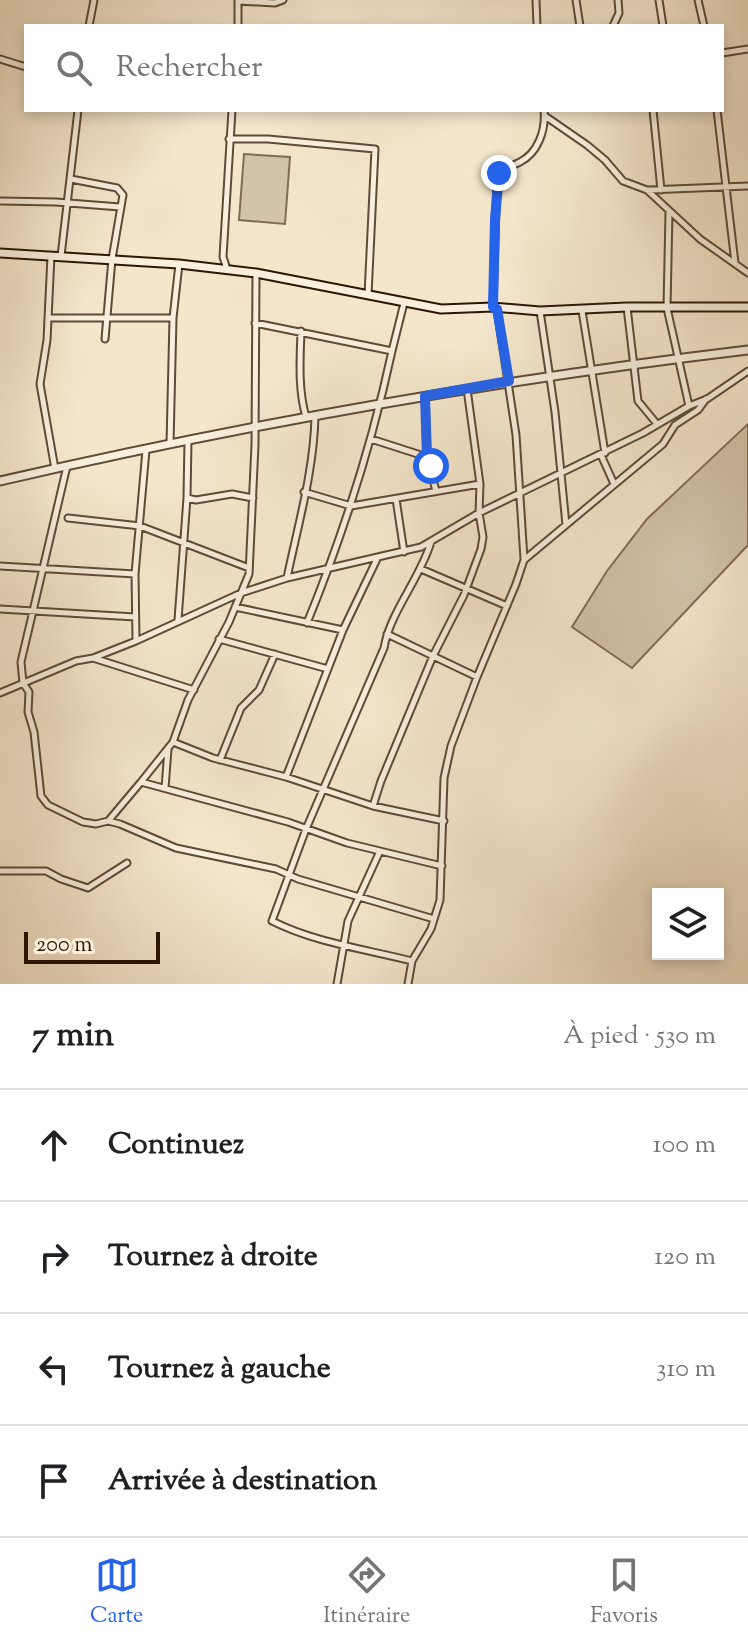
<!DOCTYPE html>
<html lang="fr">
<head>
<meta charset="utf-8">
<style>
  :root { --surface:#fff; --page:#f6f6f6; --text:#202124; --muted:#757577; --line:#e0e0e0; --accent:#2563eb }
  body { margin:0; font-family:"Sorts Mill Goudy",serif; background:var(--page); color:var(--text) }
  .controls { position:absolute; right:24px; bottom:24px; display:grid; overflow:hidden; border-radius:0px; box-shadow:0 4px 12px #0003 }
  .controls button { width:72px; height:72px; display:grid; place-items:center; padding:0; border:0; border-bottom:2px solid var(--line); background:var(--surface); color:var(--text); font:40px sans-serif }
  .scale { position:absolute; left:24px; bottom:20px; width:136px; box-sizing:border-box; padding-left:8px; border:4px solid #2d1603; border-top:0; font-size:22px; line-height:28px; white-space:nowrap; color:#2d1603; -webkit-text-stroke:6px #f8efdd; paint-order:stroke }
  .stop { position:absolute; width:24px; height:24px; margin:-18px; border:6px solid #2563eb; border-radius:50%; background:#fff }
  .stop.end { background:#2563eb; border-color:#fff; box-shadow:0 2px 8px #0008 }
  .list { margin:0; padding:0; list-style:none }
  h2 { display:flex; justify-content:space-between; align-items:center; height:104px; margin:0; padding:0 32px; font-size:34px }
  h2 small { font-size:26px; font-weight:400; color:var(--muted) }
  .list li { display:grid; grid-template-columns:52px 1fr auto; gap:24px; align-items:center; box-sizing:border-box; height:112px; padding:0 32px; border-top:2px solid var(--line) }
  .list b { display:block; font-size:30px; white-space:nowrap }
  .list em { font-size:26px; font-style:normal; color:var(--muted) }
  .icon { flex:none; width:44px; height:44px; fill:none; stroke:currentColor; stroke-width:2; stroke-linecap:round; stroke-linejoin:round }
  .map { position:relative; flex:none; width:748px; height:984px; overflow:hidden }
  .search { position:absolute; background:var(--surface); box-shadow:0 4px 12px #0003; left:24px; right:24px; top:24px; height:88px; display:flex; align-items:center; gap:20px; box-sizing:border-box; padding:0 28px; border-radius:0px; color:var(--muted); font-size:30px }
  .sheet { height:552px; background:var(--surface) }
  nav { display:flex; justify-content:space-around; align-items:center; box-sizing:border-box; height:112px; border-top:2px solid var(--line); background:var(--surface); font-size:22px; color:var(--muted) }
  nav a { display:grid; justify-items:center; gap:4px }
  nav .on { color:var(--accent) }
  .map>svg:first-child { display:block }
  .green { fill:#d2c3a9; stroke:#806c56; stroke-width:2 }
  .lines { fill:none; stroke-linecap:round; stroke-linejoin:round }
  .minor-casing { stroke:#5f4a35; stroke-width:9 }
  .tertiary-casing { stroke:#5f4a35; stroke-width:11 }
  .secondary-casing { stroke:#2d1603; stroke-width:11 }
  .minor { stroke:#f8efdd; stroke-width:5 }
  .tertiary { stroke:#f8efdd; stroke-width:7 }
  .secondary { stroke:#f8efdd; stroke-width:7 }
  .route { stroke:#2563eb; stroke-width:10 }
</style>
</head>
<body>
<div class="map">
<svg width="748" height="984" viewBox="0 0 748 984">
  <rect width="100%" height="100%" fill="#f4e6cb"/>
  <filter id="stains"><feTurbulence type="fractalNoise" baseFrequency=".0025" numOctaves="4"/><feColorMatrix values="0 0 0 0 .2 0 0 0 0 .09 0 0 0 0 .02 0 0 0 .5 -.17"/></filter>
  <radialGradient id="worn" r=".72"><stop offset=".6" stop-color="#630" stop-opacity="0"/><stop offset="1" stop-color="#630" stop-opacity=".3"/></radialGradient>
  <path class="green" d="M244,154L290,157L285,224L239,220Z
    M748,424V545L632,668L572,627L607,571L647,519Z"/>
  <g class="lines">
    <defs>
      <path id="minor" d="M536,0L537,26
        M576,0L580,26
        M659,0L663,26
        M698,0L704,26
        M238,1L275,3L283,0
        M89,26L94,0
        M238,26V1
        M613,26L619,13L618,0
        M722,53L748,49
        M0,59L26,67
        M653,110L661,190
        M717,110L735,263
        M545,116L587,145L605,160L623,181L647,190L700,239L748,273
        M229,139H268L375,149L368,295
        M71,179L117,188L123,195L112,259L105,339
        M647,190L748,186
        M0,201L56,202L120,207
        M669,212L667,308L689,406
        M51,256L47,340L40,384L55,469
        M61,256L78,110
        M227,269L223,257L232,110
        M256,273L255,445L249,574L229,622L188,700L173,742L141,782L288,822L347,843L442,866
        M493,307L497,176C503,167 511,167 520,162C538,153 546,130 544,110
        M627,307L638,401L657,424
        M497,309L516,435L524,559
        M540,311L555,412L566,525
        M582,311L605,453
        M48,318H173
        M255,323L392,351C372,444 343,535 307,623
        M301,331C300,360 298,390 306,417
        M392,351L404,303
        M425,396L427,457L436,491
        M371,439L427,457
        M170,444L173,318L179,264
        M601,455L614,484
        M67,466L21,662L23,683L29,692L28,712L34,732L41,796L48,805L83,822L96,824L108,821L120,824L176,848L276,869L298,879L434,919
        M304,492L351,506L480,484
        M187,498L196,500L232,494L253,498
        M396,499L404,552
        M68,518L140,526L249,568
        M0,566L135,574
        M421,569L507,606
        M287,578C298,525 314,470 315,416
        M235,607L343,630L377,559
        M0,609L135,617
        M178,620L187,498L188,440
        M387,634L477,677L516,584L524,560L663,444L675,425L698,410L706,399
        M219,639L328,669
        M136,640L135,574L146,450
        M93,658L194,690
        M0,693L76,661L93,658L136,641L241,593L287,578L421,547L479,513L643,433L689,406L707,399L748,371
        M173,742L213,758L286,777L373,806L444,821
        M220,760L241,708L259,690L275,654
        M286,777L343,630
        M165,788L168,749
        M373,806L381,781L433,656L464,595L481,549L483,537L479,513L480,484L467,389
        M109,820L141,782
        M0,871H46L61,879L88,888L127,863
        M412,961C365,949 316,943 272,921L306,829L384,648C390,612 420,579 431,542
        M337,984L348,921L380,851
        M408,984L412,961L431,929L440,900L444,778L451,746L477,677"/>
      <path id="tertiary" d="M0,481C247,424 496,380 748,350"/>
      <path id="secondary" d="M0,253L179,264L256,273L441,309L493,307L540,311L627,307H748"/>
    </defs>
    <use href="#minor" class="minor-casing"/>
    <use href="#tertiary" class="tertiary-casing"/>
    <use href="#secondary" class="secondary-casing"/>
    <use href="#minor" class="minor"/>
    <use href="#tertiary" class="tertiary"/>
    <use href="#secondary" class="secondary"/>
  </g>
  <g class="lines">
    <path class="route" d="M431,466L427,457L425,396L509,381L497,309L493,307L495,219L499,173"/>
  </g>
  <rect width="100%" height="100%" filter="url(#stains)"/>
  <rect width="100%" height="100%" fill="url(#worn)"/>
</svg>
<div class="controls">
<button><svg class="icon" aria-label="layers" viewBox="0 0 24 24"><path d="M12 4l9 5-9 5-9-5zM3 14l9 5 9-5"/></svg></button>
</div>
<div class="scale">200 m</div>
<div class="stop" style="left:431px;top:466px"></div>
<div class="stop end" style="left:499px;top:173px"></div>
<div class="search"><svg class="icon" aria-label="search" viewBox="0 0 24 24"><circle cx="10" cy="10" r="6"/><path d="M15 15l6 6"/></svg>Rechercher</div>
</div>
<section class="sheet">
<h2>7 min<small>À pied · 530 m</small></h2>
<ul class="list">
<li><svg class="icon" aria-label="ahead" viewBox="0 0 24 24"><path d="M12 20V5M6 11l6-6 6 6"/></svg><div><b>Continuez</b></div><em>100 m</em></li>
<li><svg class="icon" aria-label="right" viewBox="0 0 24 24"><path d="M7 20v-9h11M14 6l5 5-5 5"/></svg><div><b>Tournez à droite</b></div><em>120 m</em></li>
<li><svg class="icon" aria-label="left" viewBox="0 0 24 24"><path d="M17 20v-9H6M10 6l-5 5 5 5"/></svg><div><b>Tournez à gauche</b></div><em>310 m</em></li>
<li><svg class="icon" aria-label="arrive" viewBox="0 0 24 24"><path d="M6 21V4h12l-3 4 3 4H6"/></svg><div><b>Arrivée à destination</b></div></li>
</ul>
</section>
<nav>
<a class="on"><svg class="icon" aria-label="map" viewBox="0 0 24 24"><path d="M3 6l6-2 6 2 6-2v14l-6 2-6-2-6 2zM9 4v14M15 6v14"/></svg>Carte</a>
<a><svg class="icon" aria-label="directions" viewBox="0 0 24 24"><path d="M12 3l9 9-9 9-9-9zM9 14v-3h6M13 9l2 2-2 2"/></svg>Itinéraire</a>
<a><svg class="icon" aria-label="saved" viewBox="0 0 24 24"><path d="M7 4h10v16l-5-4-5 4z"/></svg>Favoris</a>
</nav>
</body>
</html>
